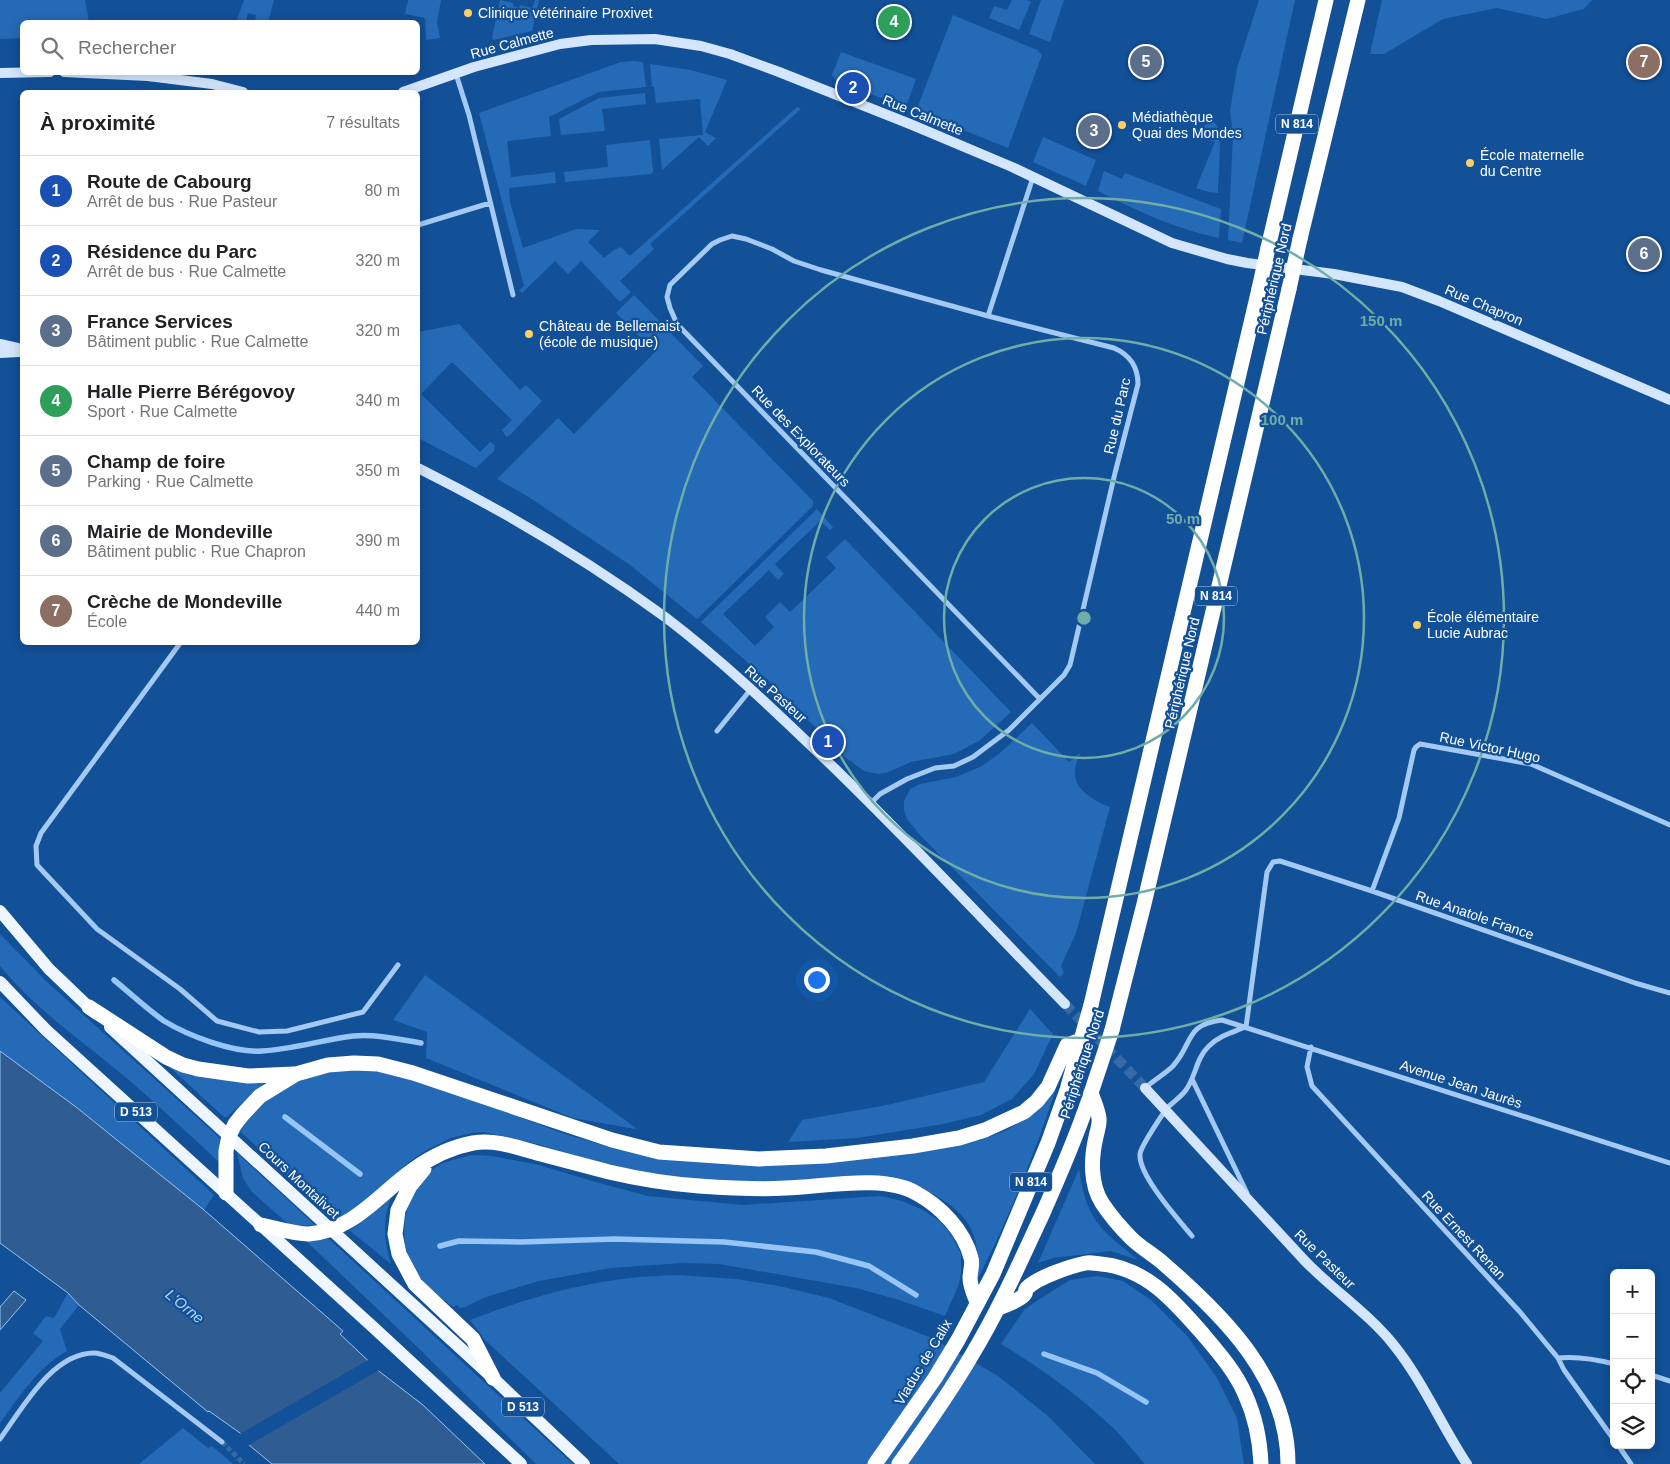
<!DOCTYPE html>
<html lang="fr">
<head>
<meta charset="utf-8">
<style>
  :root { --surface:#fff; --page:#f6f6f6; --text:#202124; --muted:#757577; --line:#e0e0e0; --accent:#846f42 }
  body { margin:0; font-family:Arial,sans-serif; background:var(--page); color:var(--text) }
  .controls { position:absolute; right:15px; bottom:15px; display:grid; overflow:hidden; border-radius:8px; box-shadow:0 2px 12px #0003 }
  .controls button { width:45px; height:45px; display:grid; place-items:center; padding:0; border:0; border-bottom:1px solid var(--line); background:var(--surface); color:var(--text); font:25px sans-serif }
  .you { position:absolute; left:816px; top:979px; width:18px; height:18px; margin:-12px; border:4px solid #fff; border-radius:50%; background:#1a73e8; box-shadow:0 0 0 8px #1a73e833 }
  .badge { display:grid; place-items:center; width:32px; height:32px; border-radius:50%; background:var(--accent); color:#fff; font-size:16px; font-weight:700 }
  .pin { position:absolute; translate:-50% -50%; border:2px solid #fff; box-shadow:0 1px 5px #0006 }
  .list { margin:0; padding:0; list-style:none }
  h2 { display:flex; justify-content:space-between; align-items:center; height:65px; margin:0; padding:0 20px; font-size:21px }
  h2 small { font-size:16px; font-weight:400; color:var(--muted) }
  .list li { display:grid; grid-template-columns:32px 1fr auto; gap:15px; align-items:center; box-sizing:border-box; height:70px; padding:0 20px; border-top:1px solid var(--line) }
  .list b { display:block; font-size:19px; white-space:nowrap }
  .list p { margin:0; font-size:16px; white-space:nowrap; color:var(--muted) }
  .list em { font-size:16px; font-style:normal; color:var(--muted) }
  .icon { flex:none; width:28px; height:28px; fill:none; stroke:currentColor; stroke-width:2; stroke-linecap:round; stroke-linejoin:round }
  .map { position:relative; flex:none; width:1670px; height:1464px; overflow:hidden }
  .search { position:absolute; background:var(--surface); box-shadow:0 2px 12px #0003; left:20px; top:20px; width:400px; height:55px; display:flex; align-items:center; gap:12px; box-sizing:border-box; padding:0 18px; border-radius:8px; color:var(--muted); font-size:19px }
  .panel { position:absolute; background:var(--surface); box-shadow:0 2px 12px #0003; left:20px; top:90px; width:400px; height:555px; border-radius:8px }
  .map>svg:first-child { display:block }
  .green { fill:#256ab6 }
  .water { fill:#2f5d91; stroke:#96c5f6 }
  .pier { fill:#125098 }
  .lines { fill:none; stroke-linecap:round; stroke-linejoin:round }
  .stream { stroke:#96c5f6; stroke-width:5.5 }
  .street-tunnel { stroke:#366aa7; stroke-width:5; stroke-dasharray:5 2.5; stroke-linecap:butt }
  .secondary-tunnel { stroke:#366aa7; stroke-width:10; stroke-dasharray:10 5; stroke-linecap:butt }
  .street { stroke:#a4caf3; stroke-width:5 }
  .secondary { stroke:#d4e6fd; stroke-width:10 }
  .primary { stroke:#f0f6ff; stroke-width:12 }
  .highway { stroke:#fff; stroke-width:15 }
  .highway-bridge { stroke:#fff; stroke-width:15 }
  .ring { fill:none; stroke:#6fada8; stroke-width:2.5 }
  .poi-dot { fill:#ffcf66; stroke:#125098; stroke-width:2 }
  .labels { text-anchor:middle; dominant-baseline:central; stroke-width:4.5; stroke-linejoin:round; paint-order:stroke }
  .shield { fill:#125098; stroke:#b8cae0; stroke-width:1 }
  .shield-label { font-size:12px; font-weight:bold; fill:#fff }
  .poi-label { font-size:14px; fill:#fff; stroke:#125098; text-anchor:start }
  .street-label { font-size:14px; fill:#fff; stroke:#125098 }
  .water-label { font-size:15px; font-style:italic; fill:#b0d4fa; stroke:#125098 }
  .centre { fill:#6fada8; stroke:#125098; stroke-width:2.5 }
  .ring-label { font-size:15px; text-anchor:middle; font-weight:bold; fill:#6fada8; stroke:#125098; stroke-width:4.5; stroke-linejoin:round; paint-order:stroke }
</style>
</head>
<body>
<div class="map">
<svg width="1670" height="1464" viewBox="0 0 1670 1464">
  <rect width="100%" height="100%" fill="#125098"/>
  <path class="green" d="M0,0H85L89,22H22V38L0,39Z
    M244,0H274L268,22H255L256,15L248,13L246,22H236Z
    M408,0H441L437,22L440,38L426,40L425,18L405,14Z
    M500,0L513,3V6L519,8L520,5L532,8L535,0H539L532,31L493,40L492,37Z
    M1012,0H1027L1031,2L1019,30L989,18L994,6L1007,10Z
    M1041,0H1064L1050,42L1029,34Z
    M1259,0H1295L1242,243L1228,240L1233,136L1230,111L1237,68Z
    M1382,0H1592L1584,9L1546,19L1497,8L1443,19L1384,54H1370Z
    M953,15L1037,50L1042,55L1008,148L916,111Z
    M841,52L916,79L906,107L837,82L832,75Z
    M633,61L643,62L646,87L599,92L549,117L551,136L507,141L511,177L555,172L556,183L509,188L510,202L523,248L576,229L600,230L588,242L604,258L614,250L621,247L630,256L797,107L801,109L650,244L654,249L620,281L631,292L620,302L581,261L568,274L555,261L522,293L519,290L524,286L479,113L621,62Z
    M650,64L691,70L727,80L705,132L716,138L708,146L699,137L662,170L659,139L703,135L700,99L656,103L654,87H652Z
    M645,93L646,104L602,109L605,131L561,135L559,119L599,98Z
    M1209,116C1212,120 1217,124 1218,129C1222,142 1218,178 1218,193L1209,192L1196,188L1215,142L1201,136Z
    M1043,137L1096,160L1086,186L1033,162Z
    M650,140L653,172L651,174L565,182L564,172L608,167L606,145Z
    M1104,171L1122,179L1125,173L1221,209L1219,238C1176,229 1137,211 1098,191Z
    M634,295L703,366L692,377L813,501V506L697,619L630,565L527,496L497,479L558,418L574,434L655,352L616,313Z
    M459,324L520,390L526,385L542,401L510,435L506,437L502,430L512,420L452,362L421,394L480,452L490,442L495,445L494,451L476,468L418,438V332Z
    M817,509L833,527L830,530L820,521L775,564L784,574L778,580L769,570L723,614L755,646L774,627L765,617L780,602L790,612L836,568L826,557L845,539L1011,712L979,741L954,754L911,762L886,773L878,774L864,771L845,757L768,680L701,622Z
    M1032,723L1069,762L1080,753C1079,758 1076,763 1075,768C1072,789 1093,800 1110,807L1076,933L1061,966L1064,973L1060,977L919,834L907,819L904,810V801L910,789L920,784L956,777L982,766L1000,753Z
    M0,934L46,981L222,1140L220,1163C190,1135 160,1107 129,1080C85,1043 37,1011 0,966Z
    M425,975L636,1128L635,1129L573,1118L426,1058L427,1032L393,1020Z
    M0,997L214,1195L204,1210L76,1107L0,1051Z
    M1030,1009L1053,1034L1034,1074L1012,1099L981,1115L943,1124L857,1138L788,1142L802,1120L887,1105L984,1082Z
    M152,1051C161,1058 172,1068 183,1073C203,1081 245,1080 268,1081L255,1091L227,1117H224Z
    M377,1069L470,1099L565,1134L619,1150L684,1161L730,1165H765L910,1154L980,1140L1003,1132L1025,1119L1062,1070C1039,1143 1011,1215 975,1284C984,1232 968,1212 922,1188L675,1179L632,1171L584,1158L530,1142L483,1132L472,1133L451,1138L423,1152L404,1166L367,1200L340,1220H336L241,1132L240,1125L267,1100L301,1080L331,1071Z
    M237,1153L315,1225L298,1226L287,1223L252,1192L243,1178Z
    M473,1155L492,1156L539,1165L592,1181L648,1196L743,1205L880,1196L902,1201L923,1210L941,1222L953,1238L961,1254V1271L959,1284L945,1316L899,1300L856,1288L719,1264L682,1263L611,1268L539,1281L486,1297L465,1307L460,1308L457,1305L453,1307C439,1296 421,1284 412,1267C396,1236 405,1187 436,1167C447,1160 460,1158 473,1155Z
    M1079,1169C1082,1187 1085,1206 1097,1222C1107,1236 1124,1248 1138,1260L1111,1251L1053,1258L1038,1263Z
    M391,1198C382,1219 384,1242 391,1264L349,1230L357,1226Z
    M329,1239L573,1464H536L407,1337L306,1241Z
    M677,1275L736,1279L779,1286L829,1298L932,1338L998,1376L1048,1416L1095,1464H619L485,1340L470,1320C522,1300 575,1284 630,1278C646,1276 661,1276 677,1275Z
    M1098,1276L1123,1281L1151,1300L1188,1337L1217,1378L1237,1418L1244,1464H1145C1134,1452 1124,1438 1112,1427C1078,1395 1041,1368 1001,1344L1024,1310L1035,1302L1070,1280Z
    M68,1293L79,1305L60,1329L67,1351C38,1367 20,1396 0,1423V1393L43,1341L33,1333L46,1316L54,1318Z
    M183,1428L208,1448L212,1446L233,1464H139Z"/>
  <path class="water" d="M0,1051L76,1107L204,1210L343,1331L340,1334L380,1372L423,1405L485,1464H272L249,1445L240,1433L209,1411L208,1412L79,1305L68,1293L0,1243Z
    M14,1291L26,1300L0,1330V1307Z"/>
  <path class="pier" d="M370,1359L381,1369L247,1446L238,1435Z"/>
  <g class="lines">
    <path class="stream" d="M114,980C130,993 147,1009 164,1021C189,1036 233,1053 262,1051C293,1049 322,1040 353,1036C376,1034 398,1039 421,1043
      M285,1117L360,1174
      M440,1246L459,1241L521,1242L615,1239L724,1242L816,1252L869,1266L916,1295
      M1044,1354L1097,1373L1146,1402"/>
    <path class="street-tunnel" d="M222,1442L244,1464"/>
    <path class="secondary-tunnel" d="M1065,1004L1145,1088"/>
    <path class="street" d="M456,74L469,115L513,295
      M1033,177L988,316L1114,348C1130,355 1138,367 1138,384L1115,473L1070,665L1064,675L1040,699
      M418,225L490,203
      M181,642L41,833L36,846L37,865L97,929L180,989L217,1021L259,1032L287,1031L363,1012L398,965
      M717,731L751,689
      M871,803L880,794L907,779L935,768L954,766L973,757L1009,730L1040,699L677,324L670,308L667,297L670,285L712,244L720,240L732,236L746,239L772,249L794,261L821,270L988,316
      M1372,891L1399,818L1414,750L1416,747L1420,744L1531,764L1670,825
      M1246,1027L1267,872L1273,862L1280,861L1372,891L1635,983L1670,993
      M1311,1047L1307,1067L1312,1086L1520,1312L1558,1358L1564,1370L1614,1440
      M1192,1079L1247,1193
      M1145,1088C1154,1080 1165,1074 1173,1066C1193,1044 1185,1024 1222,1020L1670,1163
      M1192,1236C1178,1219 1138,1175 1140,1154C1141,1146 1162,1115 1167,1108C1173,1102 1181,1097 1186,1090C1196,1076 1196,1058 1209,1046C1219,1036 1233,1032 1245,1027
      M1558,1358C1578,1356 1595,1359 1614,1364
      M1651,1375L1670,1381
      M0,1439C22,1409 52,1353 94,1353C100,1353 107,1356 113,1358L222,1442
      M1618,1445L1631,1464"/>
    <path class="secondary" d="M64,72L148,76L212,84L243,92
      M0,73L50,72
      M403,92L474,67L560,44L591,40L655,39L701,46L730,54L779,72L910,124L1012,167L1172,243L1227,259L1247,263L1334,274L1402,287L1439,301L1670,400
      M0,344L22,349
      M0,353L19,352
      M418,468C504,511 587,560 665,617C723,661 775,711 827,761C909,840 986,923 1065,1004
      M1145,1088L1305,1261C1333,1290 1368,1313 1393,1344C1423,1381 1441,1425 1467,1464"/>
    <path class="primary" d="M0,911L49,969L95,1013
      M0,982L46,1030L373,1327L521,1464
      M110,1027L493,1378L584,1464"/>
    <path class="highway" d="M1300,239L1358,0
      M1268,248L1326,0
      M1091,1005L1259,289
      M89,1007L166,1057L183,1065L198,1069L248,1076L294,1074
      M1112,1030L1144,904L1289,289
      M1091,1093C1094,1101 1098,1110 1099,1118C1100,1124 1097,1131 1096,1137C1091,1158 1090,1184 1102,1203C1110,1215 1121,1228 1131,1238C1141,1248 1154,1255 1164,1264C1224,1316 1288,1379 1288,1464
      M424,1169L410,1186L398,1210L395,1234L399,1254L415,1284L473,1339L493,1378
      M226,1193V1151L229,1136L235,1124L243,1114L260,1096L296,1074L328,1065L354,1063L378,1064L413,1073L612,1140L659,1152L759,1159L826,1156L913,1146L959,1138L985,1130L1024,1112L1037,1101L1048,1087L1067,1045L1081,1040
      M261,1225C276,1228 293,1234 309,1234C353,1231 379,1194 413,1170C431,1157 451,1147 473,1143C496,1139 519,1148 541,1154C564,1160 587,1166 609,1172C639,1179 669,1184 699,1186C728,1188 757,1190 786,1188C824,1187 883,1174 916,1193C940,1206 964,1230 971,1258C973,1264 970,1272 970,1278C970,1286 974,1295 977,1302
      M997,1309C1005,1305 1019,1301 1024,1295C1028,1290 1023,1293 1027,1288C1038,1277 1071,1266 1086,1263C1091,1262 1097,1264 1101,1264C1146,1268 1174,1301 1202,1333C1218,1352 1235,1371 1245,1394C1255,1416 1260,1440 1261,1464
      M875,1464L935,1378L958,1340L993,1274L1048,1143L1067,1090L1081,1040
      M899,1464C925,1428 951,1391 973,1353C1000,1308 1021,1260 1043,1213C1060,1174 1078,1134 1091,1093"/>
    <path class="highway-bridge" d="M1259,289L1268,248
      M1289,289L1300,239
      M1081,1040L1091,1005
      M1091,1093L1112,1030"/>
  </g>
  <g class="ring">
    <circle cx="1084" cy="618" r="140"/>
    <circle cx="1084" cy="618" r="280"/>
    <circle cx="1084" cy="618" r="420"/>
  </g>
  <g class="poi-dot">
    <circle cx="468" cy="13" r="5"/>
    <circle cx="1122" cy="125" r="5"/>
    <circle cx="1470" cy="163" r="5"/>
    <circle cx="529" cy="334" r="5"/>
    <circle cx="1417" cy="625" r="5"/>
  </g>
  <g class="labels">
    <g class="shield">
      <rect x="1276" y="114.5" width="42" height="19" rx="4"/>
      <rect x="1195" y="586.5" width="42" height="19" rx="4"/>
      <rect x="115" y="1102.5" width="42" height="19" rx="4"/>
      <rect x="1010" y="1172.5" width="42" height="19" rx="4"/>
      <rect x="502" y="1397.5" width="42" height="19" rx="4"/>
    </g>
    <g class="shield-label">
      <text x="1297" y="124">N 814</text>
      <text x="1216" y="596">N 814</text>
      <text x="136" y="1112">D 513</text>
      <text x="1031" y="1182">N 814</text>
      <text x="523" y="1407">D 513</text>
    </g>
    <g class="poi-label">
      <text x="478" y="13">Clinique vétérinaire Proxivet</text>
      <text x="1132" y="117">Médiathèque<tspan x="1132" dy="16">Quai des Mondes</tspan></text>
      <text x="1480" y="155">École maternelle<tspan x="1480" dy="16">du Centre</tspan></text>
      <text x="539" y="326">Château de Bellemaist<tspan x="539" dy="16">(école de musique)</tspan></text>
      <text x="1427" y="617">École élémentaire<tspan x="1427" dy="16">Lucie Aubrac</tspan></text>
    </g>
    <g class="street-label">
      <text transform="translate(512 43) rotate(-15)">Rue Calmette</text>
      <text transform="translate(923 115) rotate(22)">Rue Calmette</text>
      <text transform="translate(1274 279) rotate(-77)">Périphérique Nord</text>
      <text transform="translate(1484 305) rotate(23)">Rue Chapron</text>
      <text transform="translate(1117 416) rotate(-77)">Rue du Parc</text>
      <text transform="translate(801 436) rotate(46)">Rue des Explorateurs</text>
      <text transform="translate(1182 673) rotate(-77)">Périphérique Nord</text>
      <text transform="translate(776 694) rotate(42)">Rue Pasteur</text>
      <text transform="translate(1490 747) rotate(12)">Rue Victor Hugo</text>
      <text transform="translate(1475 915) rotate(19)">Rue Anatole France</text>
      <text transform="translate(1082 1064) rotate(-72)">Périphérique Nord</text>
      <text transform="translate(1461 1084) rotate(18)">Avenue Jean Jaurès</text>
      <text transform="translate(299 1180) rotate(43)">Cours Montalivet</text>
      <text transform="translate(1464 1235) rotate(47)">Rue Ernest Renan</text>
      <text transform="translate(1325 1259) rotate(44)">Rue Pasteur</text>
      <text transform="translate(923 1362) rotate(-59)">Viaduc de Calix</text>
    </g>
    <g class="water-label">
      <text transform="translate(185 1306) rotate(39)">L'Orne</text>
    </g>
  </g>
  <circle cx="1084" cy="618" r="8" class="centre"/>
  <g class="ring-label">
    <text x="1381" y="326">150 m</text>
    <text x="1282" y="425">100 m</text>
    <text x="1183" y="524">50 m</text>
  </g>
</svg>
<div class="controls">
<button>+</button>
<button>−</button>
<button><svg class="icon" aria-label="locate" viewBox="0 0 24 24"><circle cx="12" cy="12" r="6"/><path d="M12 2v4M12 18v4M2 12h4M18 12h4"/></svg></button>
<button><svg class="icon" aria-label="layers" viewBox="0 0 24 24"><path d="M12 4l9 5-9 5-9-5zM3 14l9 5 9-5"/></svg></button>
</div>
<div class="you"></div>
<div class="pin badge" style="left:828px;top:742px;background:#1a4fb4">1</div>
<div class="pin badge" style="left:853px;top:88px;background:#1a4fb4">2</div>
<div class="pin badge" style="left:1094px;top:131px;background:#5c6f8a">3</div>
<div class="pin badge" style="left:894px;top:22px;background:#2e9e5b">4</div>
<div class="pin badge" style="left:1146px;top:62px;background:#5c6f8a">5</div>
<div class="pin badge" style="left:1644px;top:254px;background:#5c6f8a">6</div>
<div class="pin badge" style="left:1644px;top:62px;background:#8d6e63">7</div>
<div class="search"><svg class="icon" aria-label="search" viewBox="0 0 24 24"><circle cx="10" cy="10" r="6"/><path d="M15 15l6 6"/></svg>Rechercher</div>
<section class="panel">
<h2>À proximité<small>7 résultats</small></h2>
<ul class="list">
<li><span class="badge" style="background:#1a4fb4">1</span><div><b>Route de Cabourg</b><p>Arrêt de bus · Rue Pasteur</p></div><em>80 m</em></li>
<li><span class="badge" style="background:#1a4fb4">2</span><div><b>Résidence du Parc</b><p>Arrêt de bus · Rue Calmette</p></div><em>320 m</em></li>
<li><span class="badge" style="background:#5c6f8a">3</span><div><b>France Services</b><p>Bâtiment public · Rue Calmette</p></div><em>320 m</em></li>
<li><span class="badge" style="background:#2e9e5b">4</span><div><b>Halle Pierre Bérégovoy</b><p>Sport · Rue Calmette</p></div><em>340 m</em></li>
<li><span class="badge" style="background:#5c6f8a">5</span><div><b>Champ de foire</b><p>Parking · Rue Calmette</p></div><em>350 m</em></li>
<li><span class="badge" style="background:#5c6f8a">6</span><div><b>Mairie de Mondeville</b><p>Bâtiment public · Rue Chapron</p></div><em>390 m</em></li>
<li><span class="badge" style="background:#8d6e63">7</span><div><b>Crèche de Mondeville</b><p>École</p></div><em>440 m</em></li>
</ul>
</section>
</div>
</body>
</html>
